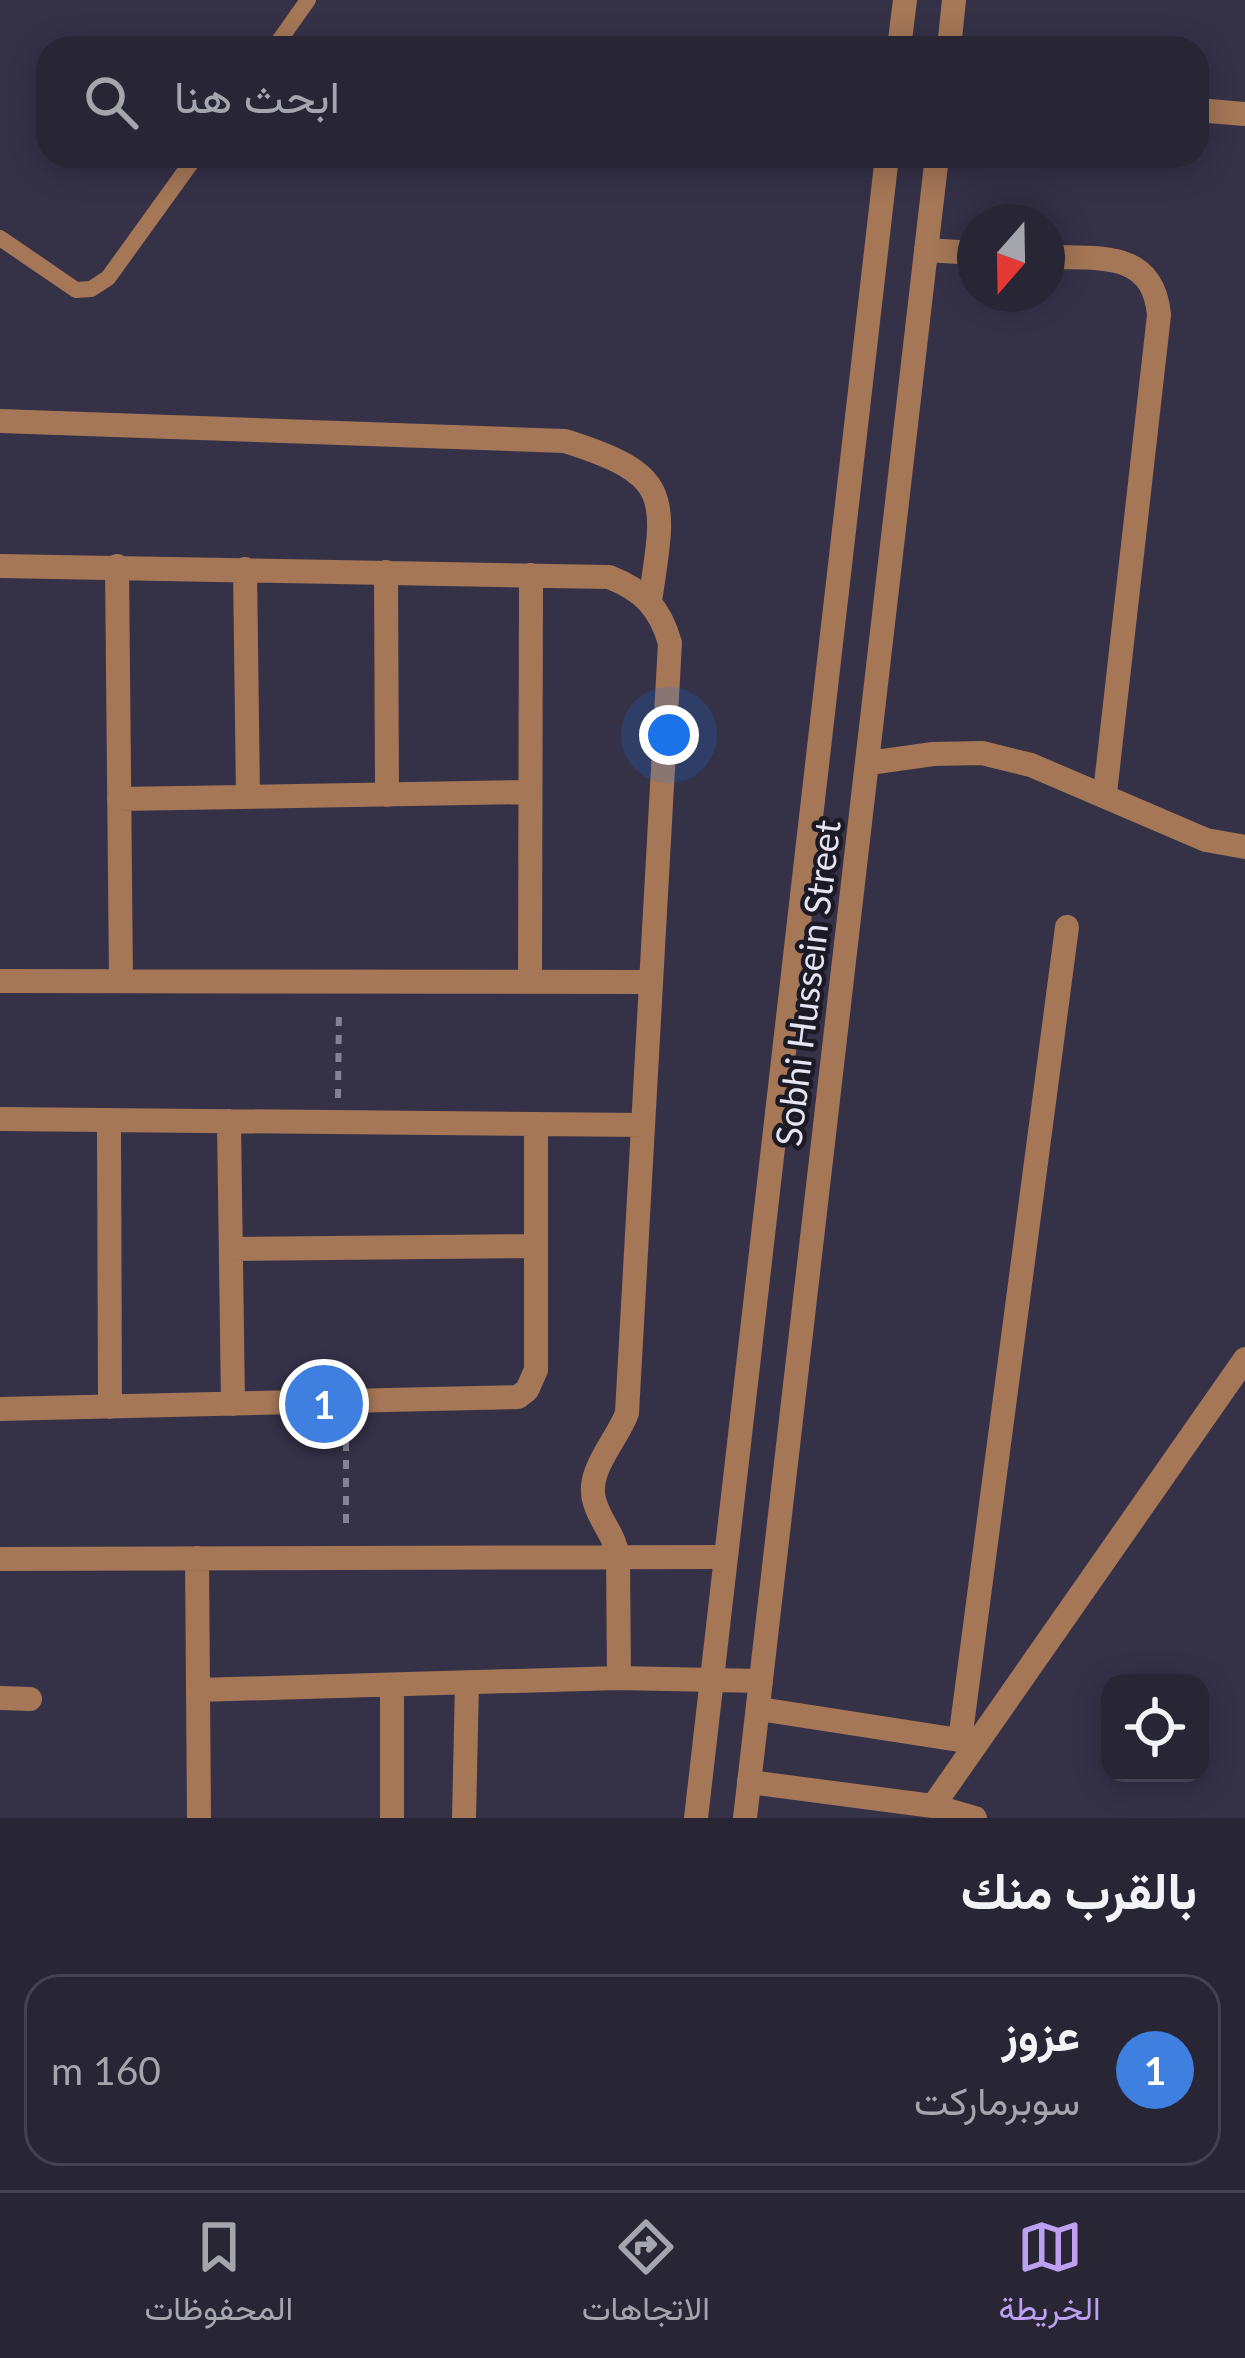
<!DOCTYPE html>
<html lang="ar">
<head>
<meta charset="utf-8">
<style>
  :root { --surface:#282535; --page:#343141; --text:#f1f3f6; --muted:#a5a5ad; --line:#444250; --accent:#bca0f2 }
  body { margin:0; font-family:Lato,Vazirmatn,sans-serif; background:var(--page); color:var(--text); direction:rtl }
  .controls { position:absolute; right:36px; bottom:36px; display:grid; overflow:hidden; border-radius:24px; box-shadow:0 6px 30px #0003 }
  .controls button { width:108px; height:108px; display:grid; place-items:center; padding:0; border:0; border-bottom:3px solid var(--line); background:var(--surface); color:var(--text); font:60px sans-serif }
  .compass { position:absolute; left:957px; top:204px; width:108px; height:108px; border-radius:50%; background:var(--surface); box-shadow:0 6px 30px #0003; rotate:200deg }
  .you { position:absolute; left:669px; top:735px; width:42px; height:42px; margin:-30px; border:9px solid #fff; border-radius:50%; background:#1a73e8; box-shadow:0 0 0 18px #1a73e833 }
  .badge { display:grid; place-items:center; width:78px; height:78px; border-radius:50%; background:var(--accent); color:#fff; font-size:39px; font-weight:700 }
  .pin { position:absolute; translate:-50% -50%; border:6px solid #fff; box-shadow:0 3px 12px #0006 }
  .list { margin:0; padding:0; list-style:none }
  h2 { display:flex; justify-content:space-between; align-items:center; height:156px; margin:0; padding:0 48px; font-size:51px }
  h2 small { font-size:39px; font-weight:400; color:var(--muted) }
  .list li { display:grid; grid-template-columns:78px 1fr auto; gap:36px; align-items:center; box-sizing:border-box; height:192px; margin:0 24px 24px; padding:0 24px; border:3px solid var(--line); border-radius:36px }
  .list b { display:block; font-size:45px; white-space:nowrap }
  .list p { margin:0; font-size:39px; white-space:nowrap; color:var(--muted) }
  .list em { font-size:39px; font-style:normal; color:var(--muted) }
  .icon { flex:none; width:66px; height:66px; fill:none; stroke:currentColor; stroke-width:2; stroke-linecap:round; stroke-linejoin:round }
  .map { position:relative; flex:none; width:1245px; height:1818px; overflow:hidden; direction:ltr }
  .search { position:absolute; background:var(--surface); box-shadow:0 6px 30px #0003; left:36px; right:36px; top:36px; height:132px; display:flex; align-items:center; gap:30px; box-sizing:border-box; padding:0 42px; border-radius:36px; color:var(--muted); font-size:45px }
  .sheet { height:372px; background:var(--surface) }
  nav { display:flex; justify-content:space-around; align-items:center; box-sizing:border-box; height:168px; border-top:3px solid var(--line); background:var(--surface); font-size:33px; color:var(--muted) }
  nav a { display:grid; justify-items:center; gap:6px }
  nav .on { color:var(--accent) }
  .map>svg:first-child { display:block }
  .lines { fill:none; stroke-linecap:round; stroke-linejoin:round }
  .path { stroke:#858295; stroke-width:6; stroke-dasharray:9 9; stroke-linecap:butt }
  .service { stroke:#a57757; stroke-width:16 }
  .minor { stroke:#a57757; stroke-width:24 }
  .tertiary { stroke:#a57757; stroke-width:24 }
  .labels { text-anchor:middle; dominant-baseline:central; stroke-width:9; stroke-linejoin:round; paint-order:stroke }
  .street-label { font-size:36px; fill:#e6e4f2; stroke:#1c1a24 }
</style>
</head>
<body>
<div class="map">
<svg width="1245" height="1818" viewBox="0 0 1245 1818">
  <rect width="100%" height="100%" fill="#353147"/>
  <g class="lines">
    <path class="path" d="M338,1098L339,1009
      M346,1424V1531"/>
    <path class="service" d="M274,48L308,0
      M0,238L76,290L91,289L108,278L196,156"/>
    <path class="minor" d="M1197,110L1245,114
      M926,250L975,253
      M1047,257C1098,259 1153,249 1159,315L1105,793
      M0,421L565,441C673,475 666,496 650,601
      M0,566L609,577C643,590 660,608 670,643L627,1413C617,1441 584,1472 595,1503C601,1523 615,1535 618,1557L619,1678
      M117,566L121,981
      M245,569L248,797
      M386,572L387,795
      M869,763L933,754L982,753L1031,765L1206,840L1245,847
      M119,799L530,792
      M0,981L651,982
      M530,982L531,575
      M0,1119L643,1125
      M109,1120L110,1407
      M229,1121L233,1404
      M231,1249L536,1246
      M0,1409L518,1397L527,1390L536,1370V1124
      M197,1558L199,1818
      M0,1559L724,1557
      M392,1685V1818
      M198,1690L619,1678L761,1681
      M0,1698L30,1699
      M759,1709L972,1742
      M960,1740L1067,927
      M749,1782L933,1806L975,1818
      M933,1806L1245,1359
      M464,1818L467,1683"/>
    <path class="tertiary" d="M899,48L905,0
      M949,48L954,0
      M696,1818L887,156
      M745,1818L937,156"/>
  </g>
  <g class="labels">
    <g class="street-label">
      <text transform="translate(807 983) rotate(-83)">Sobhi Hussein Street</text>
    </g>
  </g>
</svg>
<div class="controls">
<button><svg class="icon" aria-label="locate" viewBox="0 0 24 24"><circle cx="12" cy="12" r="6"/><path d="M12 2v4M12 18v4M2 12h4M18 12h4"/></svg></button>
</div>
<svg class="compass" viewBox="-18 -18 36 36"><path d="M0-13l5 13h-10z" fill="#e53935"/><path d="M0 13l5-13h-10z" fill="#a5a5ad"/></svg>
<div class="you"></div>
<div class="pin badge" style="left:324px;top:1404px;background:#3f7fe0">1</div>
<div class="search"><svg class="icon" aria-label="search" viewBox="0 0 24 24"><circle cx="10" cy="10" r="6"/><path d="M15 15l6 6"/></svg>ابحث هنا</div>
</div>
<section class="sheet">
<h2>بالقرب منك<small></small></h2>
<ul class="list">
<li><span class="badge" style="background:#3f7fe0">1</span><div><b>عزوز</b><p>سوبرماركت</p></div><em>160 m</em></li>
</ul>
</section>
<nav>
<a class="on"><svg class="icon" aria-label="map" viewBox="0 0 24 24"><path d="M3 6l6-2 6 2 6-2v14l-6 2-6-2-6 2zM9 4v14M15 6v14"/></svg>الخريطة</a>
<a><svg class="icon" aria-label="directions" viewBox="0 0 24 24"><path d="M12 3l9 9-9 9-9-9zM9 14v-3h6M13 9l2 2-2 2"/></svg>الاتجاهات</a>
<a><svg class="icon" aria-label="saved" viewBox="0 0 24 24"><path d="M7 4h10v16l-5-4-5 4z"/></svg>المحفوظات</a>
</nav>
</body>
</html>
